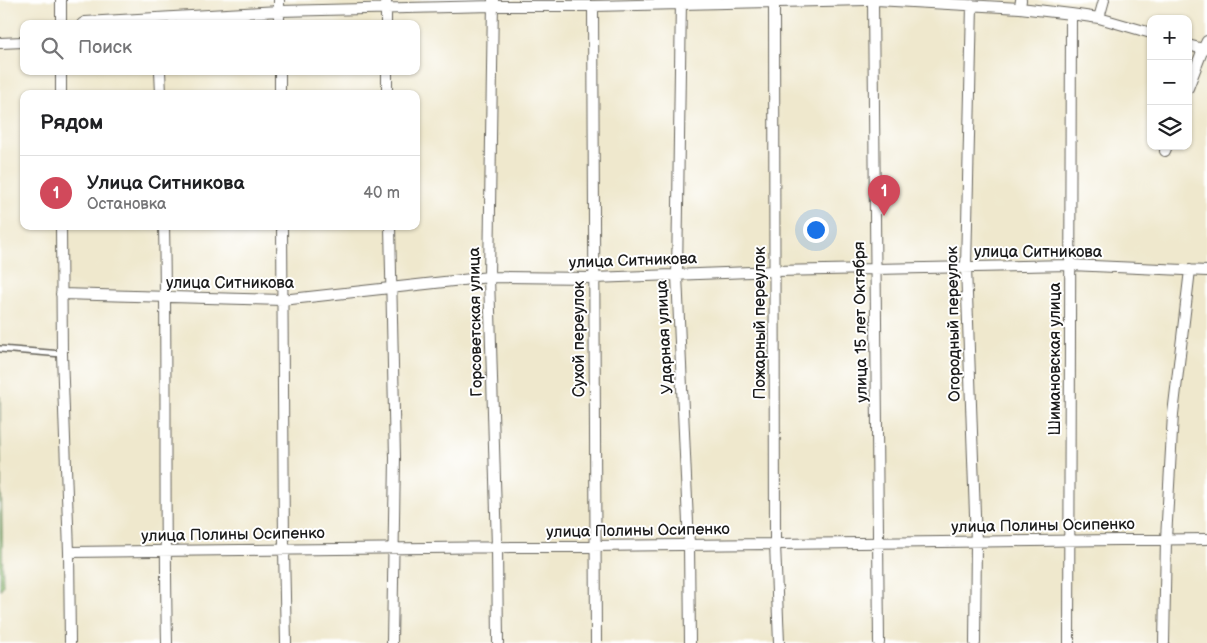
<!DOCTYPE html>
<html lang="ru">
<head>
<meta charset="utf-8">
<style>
  :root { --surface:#fff; --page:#f6f6f6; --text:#202124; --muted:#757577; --line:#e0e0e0; --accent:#d1495b }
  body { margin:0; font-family:"Balsamiq Sans",sans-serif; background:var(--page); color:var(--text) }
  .controls { position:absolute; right:15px; top:15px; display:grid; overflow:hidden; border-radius:10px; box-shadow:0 1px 4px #0004 }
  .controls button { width:45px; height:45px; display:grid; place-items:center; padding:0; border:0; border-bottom:1px solid var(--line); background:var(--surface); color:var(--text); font:25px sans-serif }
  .you { position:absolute; left:815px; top:229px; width:18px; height:18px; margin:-12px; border:4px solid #fff; border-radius:50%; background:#1a73e8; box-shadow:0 0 0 8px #1a73e833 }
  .badge { display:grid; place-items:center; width:32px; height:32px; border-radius:50%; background:var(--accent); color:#fff; font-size:16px; font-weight:700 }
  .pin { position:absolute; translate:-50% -41px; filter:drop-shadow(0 1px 2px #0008) }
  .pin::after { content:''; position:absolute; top:26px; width:18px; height:15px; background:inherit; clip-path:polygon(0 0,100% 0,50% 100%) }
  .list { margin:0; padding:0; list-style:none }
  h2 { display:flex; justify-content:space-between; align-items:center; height:65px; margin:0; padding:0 20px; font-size:21px }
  h2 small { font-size:16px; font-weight:400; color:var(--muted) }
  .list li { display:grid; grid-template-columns:32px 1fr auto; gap:15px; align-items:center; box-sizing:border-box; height:75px; padding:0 20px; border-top:1px solid var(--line) }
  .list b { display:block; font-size:19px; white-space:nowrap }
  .list p { margin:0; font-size:16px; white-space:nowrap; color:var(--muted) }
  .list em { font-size:16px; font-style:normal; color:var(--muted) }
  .icon { flex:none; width:28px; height:28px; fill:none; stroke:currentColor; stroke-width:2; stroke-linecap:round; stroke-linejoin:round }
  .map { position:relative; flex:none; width:1207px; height:643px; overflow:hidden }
  .search { position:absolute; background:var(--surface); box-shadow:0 1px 4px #0004; left:20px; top:20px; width:400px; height:55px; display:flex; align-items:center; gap:12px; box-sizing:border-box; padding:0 18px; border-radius:10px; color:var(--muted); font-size:19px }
  .panel { position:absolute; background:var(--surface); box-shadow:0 1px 4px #0004; left:20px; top:90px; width:400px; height:140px; border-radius:10px }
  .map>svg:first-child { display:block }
  .green { fill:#92c373; stroke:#577048 }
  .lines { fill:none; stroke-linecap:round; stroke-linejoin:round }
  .lane-casing { stroke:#66635a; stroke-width:8 }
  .street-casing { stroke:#66635a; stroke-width:12 }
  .lane { stroke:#fff; stroke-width:5 }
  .street { stroke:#fff; stroke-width:10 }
  .labels { text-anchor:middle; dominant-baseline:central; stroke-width:4; stroke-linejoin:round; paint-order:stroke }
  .street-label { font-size:16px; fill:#1c1c1c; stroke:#fff }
</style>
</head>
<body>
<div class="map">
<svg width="1207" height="643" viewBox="0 0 1207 643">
  <rect width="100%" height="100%" fill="#fff"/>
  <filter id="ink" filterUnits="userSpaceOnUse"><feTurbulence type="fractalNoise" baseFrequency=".02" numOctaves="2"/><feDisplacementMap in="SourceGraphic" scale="10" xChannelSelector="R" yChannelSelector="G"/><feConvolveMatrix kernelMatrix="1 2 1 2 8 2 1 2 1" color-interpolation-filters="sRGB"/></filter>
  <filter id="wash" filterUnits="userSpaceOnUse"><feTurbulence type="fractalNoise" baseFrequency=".0096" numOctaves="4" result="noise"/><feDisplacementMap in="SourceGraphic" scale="20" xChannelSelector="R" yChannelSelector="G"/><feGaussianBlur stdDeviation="1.12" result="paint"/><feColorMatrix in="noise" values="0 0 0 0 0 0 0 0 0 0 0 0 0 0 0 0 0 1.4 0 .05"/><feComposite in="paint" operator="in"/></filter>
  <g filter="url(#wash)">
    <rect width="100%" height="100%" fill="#efe8cd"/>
    <path class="green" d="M0,396L3,586L0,590Z"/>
  </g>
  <g filter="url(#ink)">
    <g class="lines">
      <defs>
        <path id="lane" d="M0,349L62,354"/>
        <path id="street" d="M61,0V24
          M279,0V24
          M386,0V24
          M493,0L489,277L497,547L498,643
          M681,0L677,275L689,545L690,643
          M873,0L879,643
          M876,0L1020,8
          M1021,0L1020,8L1071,14L1069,643
          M774,2L775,544L779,643
          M972,5L966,267L976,542L975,643
          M593,6L596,643
          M1071,14L1099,18L1151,33
          M1099,18L1104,0
          M82,24L85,22L279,11L493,6H593L866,0
          M0,43L24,42
          M1188,45L1203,49
          M61,71V94
          M160,71L161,94
          M280,71V94
          M387,71V94
          M1188,88L1203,49L1207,41
          M1165,151L1167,146
          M61,226L62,354L69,552L70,643
          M164,226C167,365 164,504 167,643
          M282,226L284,550L286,643
          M390,226L395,458L392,643
          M61,294L282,300L489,277L594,278L775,271L1070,265L1207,271
          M69,552L1207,539
          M1164,643L1166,539L1173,414L1190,270"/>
      </defs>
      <use href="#lane" class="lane-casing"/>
      <use href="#street" class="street-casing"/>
      <use href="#lane" class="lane"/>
      <use href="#street" class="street"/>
    </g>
  </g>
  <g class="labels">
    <g class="street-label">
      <text x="1038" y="252">улица Ситникова</text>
      <text transform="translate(633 261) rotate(-2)">улица Ситникова</text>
      <text x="230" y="283">улица Ситникова</text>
      <text transform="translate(476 322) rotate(-91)">Горсоветская улица</text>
      <text transform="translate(861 322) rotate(-91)">улица 15 лет Октября</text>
      <text transform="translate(760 323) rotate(-90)">Пожарный переулок</text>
      <text transform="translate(954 324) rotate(-91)">Огородный переулок</text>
      <text transform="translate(665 337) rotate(-93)">Ударная улица</text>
      <text transform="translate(579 339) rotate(-90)">Сухой переулок</text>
      <text transform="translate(1055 359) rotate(-90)">Шимановская улица</text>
      <text transform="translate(1043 526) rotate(-1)">улица Полины Осипенко</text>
      <text transform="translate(638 531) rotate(-1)">улица Полины Осипенко</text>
      <text transform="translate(233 535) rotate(-1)">улица Полины Осипенко</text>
    </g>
  </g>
</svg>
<div class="controls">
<button>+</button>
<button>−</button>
<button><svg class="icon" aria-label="layers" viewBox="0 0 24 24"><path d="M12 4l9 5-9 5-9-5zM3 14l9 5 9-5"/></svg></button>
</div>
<div class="you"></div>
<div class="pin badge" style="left:884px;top:216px">1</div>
<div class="search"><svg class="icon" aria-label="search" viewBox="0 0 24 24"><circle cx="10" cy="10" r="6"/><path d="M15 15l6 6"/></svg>Поиск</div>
<section class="panel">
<h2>Рядом<small></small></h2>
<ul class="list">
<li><span class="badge">1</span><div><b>Улица Ситникова</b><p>Остановка</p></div><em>40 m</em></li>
</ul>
</section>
</div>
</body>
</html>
